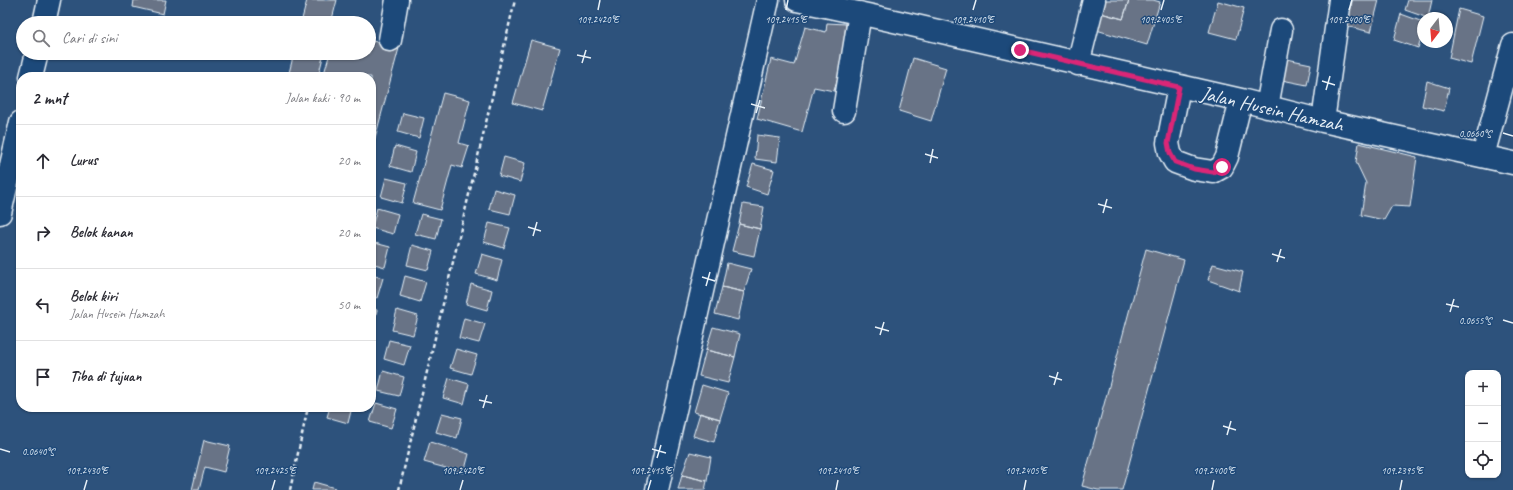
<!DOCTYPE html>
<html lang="id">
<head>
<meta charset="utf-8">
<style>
  :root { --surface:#fff; --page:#f2f2f3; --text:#2b2b33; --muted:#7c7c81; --line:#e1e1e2 }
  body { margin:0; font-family:Caveat,sans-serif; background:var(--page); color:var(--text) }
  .controls { position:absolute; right:12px; bottom:12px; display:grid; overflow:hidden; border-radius:8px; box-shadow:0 1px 3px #0004 }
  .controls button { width:36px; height:36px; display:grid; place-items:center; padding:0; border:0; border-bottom:1px solid var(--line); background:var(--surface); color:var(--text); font:20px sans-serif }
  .compass { position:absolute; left:1417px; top:12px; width:36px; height:36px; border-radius:50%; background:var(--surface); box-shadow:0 1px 3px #0004; rotate:196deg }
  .stop { position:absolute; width:12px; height:12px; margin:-9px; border:3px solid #db2777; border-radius:50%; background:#fff }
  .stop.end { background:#db2777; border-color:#fff; box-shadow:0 1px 4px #0008 }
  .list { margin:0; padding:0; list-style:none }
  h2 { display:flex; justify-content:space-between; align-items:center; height:52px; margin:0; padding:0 16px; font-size:17px }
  h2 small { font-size:13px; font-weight:400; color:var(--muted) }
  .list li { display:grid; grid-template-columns:26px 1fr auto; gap:12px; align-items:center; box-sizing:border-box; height:72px; padding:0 16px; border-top:1px solid var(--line) }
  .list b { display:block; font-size:15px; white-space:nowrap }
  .list p { margin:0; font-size:13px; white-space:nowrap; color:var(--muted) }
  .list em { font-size:13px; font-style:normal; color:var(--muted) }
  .icon { flex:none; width:22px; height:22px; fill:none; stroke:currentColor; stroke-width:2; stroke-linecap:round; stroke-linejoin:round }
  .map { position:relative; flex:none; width:1513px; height:490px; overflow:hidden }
  .search { position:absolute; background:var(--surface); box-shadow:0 1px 3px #0004; left:16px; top:16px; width:360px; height:44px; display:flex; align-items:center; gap:10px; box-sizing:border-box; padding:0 14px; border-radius:22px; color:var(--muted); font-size:15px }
  .panel { position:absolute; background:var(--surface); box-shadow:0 1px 3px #0004; left:16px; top:72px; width:360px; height:340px; border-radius:16px }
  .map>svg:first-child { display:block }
  .building { fill:#677386; stroke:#e8f1f8 }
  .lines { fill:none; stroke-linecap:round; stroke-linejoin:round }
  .minor-casing { stroke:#e8f1f8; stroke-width:25 }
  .path { stroke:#e8f1f8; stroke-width:2.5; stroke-dasharray:4 3; stroke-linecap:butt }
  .minor { stroke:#1f4a7a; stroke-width:22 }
  .route { stroke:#db2777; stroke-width:5 }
  .ticks { fill:none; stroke:#e8f1f8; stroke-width:1.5 }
  .labels { text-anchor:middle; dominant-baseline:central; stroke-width:3; stroke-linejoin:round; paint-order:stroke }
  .street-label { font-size:20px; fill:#e8f1f8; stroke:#1f4a7a }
  .ticks-label { font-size:10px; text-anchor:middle; fill:#e8f1f8; stroke:#1f4a7a; stroke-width:3; stroke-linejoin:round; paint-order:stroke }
</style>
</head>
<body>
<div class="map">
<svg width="1513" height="490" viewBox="0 0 1513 490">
  <rect width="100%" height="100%" fill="#2d527c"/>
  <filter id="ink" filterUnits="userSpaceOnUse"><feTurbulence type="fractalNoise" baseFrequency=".025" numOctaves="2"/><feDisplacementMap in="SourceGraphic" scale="8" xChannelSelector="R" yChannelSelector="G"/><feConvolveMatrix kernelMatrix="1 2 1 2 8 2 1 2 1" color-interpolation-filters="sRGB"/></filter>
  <g filter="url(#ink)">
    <path class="building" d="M134,0H166L163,14L133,7Z
      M307,0H337L331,23H301Z
      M1101,0H1129L1123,19L1097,12Z
      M1129,0H1153L1160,2L1147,45L1093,29L1097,12L1123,19Z
      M1343,0H1379L1371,32L1337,24Z
      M1408,0H1432L1428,18L1405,10Z
      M1218,1L1244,8L1236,39L1209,32Z
      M1459,9L1483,16L1471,64L1449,58Z
      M1401,14L1423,22V31L1418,48L1394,40Z
      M827,23L846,24L842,61L834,91L814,87L802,132L757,119L771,59L794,65L805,27L826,32Z
      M369,40L399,48L371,153V77H323L330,53H369Z
      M531,40L560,48L542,111L513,103Z
      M294,53H324L318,77H288Z
      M913,58L946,68L931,121L899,111Z
      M1287,59L1311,64L1307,85L1282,80Z
      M1427,81L1449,88L1444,111L1422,106Z
      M443,93L470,100L459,143L469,146L462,168L452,165L440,210L413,203Z
      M403,113L424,118L419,138L398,132Z
      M757,135L780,138L777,162L755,159Z
      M1359,143L1417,157L1410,207L1392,206L1384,220L1361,215L1366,183L1356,162Z
      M395,146L416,152L411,172L390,166Z
      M504,157L525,163L520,182L499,176Z
      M753,164L774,170L767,194L746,187Z
      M386,178L407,183L402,203L381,197Z
      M494,189L515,195L510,214L489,209Z
      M743,204L764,207L760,229L739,224Z
      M377,208L398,214L393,234L372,228Z
      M421,214L441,219L436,239L415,234Z
      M489,223L510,228L504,248L484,242Z
      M739,224L760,229L754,256L732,251Z
      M371,242L390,247L385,267L371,263Z
      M412,245L433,251L428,270L407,265Z
      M1146,249L1184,260L1122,490H1098L1082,486Z
      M482,254L502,260L497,280L476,274Z
      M727,263L751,269L744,292L722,287Z
      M1213,264L1243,272L1239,291L1208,280Z
      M371,275L383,278L377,298L371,296Z
      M405,276L426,282L420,302L400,296Z
      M471,284L492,290L487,310L466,304Z
      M722,287L744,292L738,320L715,314Z
      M371,308L377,310L372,329H371Z
      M397,310L418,316L413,335L392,330Z
      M464,318L485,324L479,343L459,338Z
      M713,327L740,334L735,357L706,350Z
      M389,340L410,345L404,365L384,359Z
      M456,349L477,355L471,374L450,368Z
      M706,350L735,357L728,383L699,376Z
      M383,371L404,377L399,396L378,391Z
      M449,378L469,384L464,404L443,398Z
      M702,385L728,393L720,419L694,412Z
      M376,403L397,409L391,428L370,422Z
      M330,407H352L348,423L327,417Z
      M442,413L462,418L457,438L436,432Z
      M700,413L720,419L714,442L693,436Z
      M204,440L230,446L224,472L205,467L199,490H192Z
      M430,442L469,454L464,473L424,462Z
      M690,452L711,457L707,481L682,475Z
      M682,475L707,481L705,490H678Z
      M314,482L335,488L334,490H312Z"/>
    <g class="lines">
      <defs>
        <path id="minor" d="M797,0L872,16L1241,100L1323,121L1513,163
          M44,23L49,0
          M390,40L397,0
          M1078,64L1094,0
          M31,77L37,53
          M1179,87L1168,143L1170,153L1175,162L1194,169L1213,172L1222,167L1227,157L1241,100
          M1267,107L1281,30
          M844,111L860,13
          M1323,121L1340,0
          M1483,156L1513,45
          M0,213L21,122
          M657,490L768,0"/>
      </defs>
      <use href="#minor" class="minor-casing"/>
      <path class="path" d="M290,490L308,407
        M399,490L515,0"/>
      <use href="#minor" class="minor"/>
    </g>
  </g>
  <g class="lines" filter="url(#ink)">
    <path class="route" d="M1020,50L1179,87L1168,143L1170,153L1175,162L1194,169L1213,172L1222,167"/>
  </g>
  <path class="ticks" d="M598,10L600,0M786,10L788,0M973,10L976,0M1161,10L1164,0M1349,10L1352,0M577,55L591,58M582,63L586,50M1322,81L1335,85M1326,90L1330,76M751,104L765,108M756,113L760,100M1503,133L1513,136M925,154L938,158M930,163L933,149M1098,204L1112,208M1103,213L1107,199M528,227L541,231M533,236L537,222M1272,254L1285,258M1277,262L1281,249M702,277L715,281M706,286L710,272M1446,304L1459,307M1450,312L1454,299M1503,320L1513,323M875,327L889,331M880,335L884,322M1049,376L1062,380M1054,385L1058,372M479,400L492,403M483,408L487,395M1223,426L1236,430M1227,435L1231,421M0,449L10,452M652,449L666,453M657,458L661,445M84,490L87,480M272,490L275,480M460,490L463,480M648,490L651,480M836,490L838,480M1024,490L1026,480M1212,490L1214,480M1400,490L1402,480"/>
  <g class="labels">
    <g class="street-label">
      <text transform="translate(1272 109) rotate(13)">Jalan Husein Hamzah</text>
    </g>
  </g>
  <g class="ticks-label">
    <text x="598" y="23">109.2420°E</text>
    <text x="786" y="23">109.2415°E</text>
    <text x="973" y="23">109.2410°E</text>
    <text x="1161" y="23">109.2405°E</text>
    <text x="1349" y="23">109.2400°E</text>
    <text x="1475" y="137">0.0660°S</text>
    <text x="1475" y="324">0.0655°S</text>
    <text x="38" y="455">0.0640°S</text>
    <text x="87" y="474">109.2430°E</text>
    <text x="275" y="474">109.2425°E</text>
    <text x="463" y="474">109.2420°E</text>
    <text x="651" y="474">109.2415°E</text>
    <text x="838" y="474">109.2410°E</text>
    <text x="1026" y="474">109.2405°E</text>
    <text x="1214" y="474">109.2400°E</text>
    <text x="1402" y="474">109.2395°E</text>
  </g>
</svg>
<div class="controls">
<button>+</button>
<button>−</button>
<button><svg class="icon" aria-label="locate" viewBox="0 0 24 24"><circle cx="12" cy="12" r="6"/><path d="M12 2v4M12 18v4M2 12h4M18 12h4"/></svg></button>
</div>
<svg class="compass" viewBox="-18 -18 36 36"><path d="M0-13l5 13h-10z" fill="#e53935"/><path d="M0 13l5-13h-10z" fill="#7c7c81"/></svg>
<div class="stop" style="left:1222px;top:167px"></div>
<div class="stop end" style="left:1020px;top:50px"></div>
<div class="search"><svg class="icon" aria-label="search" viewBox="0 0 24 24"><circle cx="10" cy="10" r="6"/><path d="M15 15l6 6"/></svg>Cari di sini</div>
<section class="panel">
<h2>2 mnt<small>Jalan kaki · 90 m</small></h2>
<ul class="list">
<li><svg class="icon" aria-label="ahead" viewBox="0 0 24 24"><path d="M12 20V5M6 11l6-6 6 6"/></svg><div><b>Lurus</b></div><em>20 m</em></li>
<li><svg class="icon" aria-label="right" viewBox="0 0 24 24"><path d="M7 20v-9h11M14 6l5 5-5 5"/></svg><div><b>Belok kanan</b></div><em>20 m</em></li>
<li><svg class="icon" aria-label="left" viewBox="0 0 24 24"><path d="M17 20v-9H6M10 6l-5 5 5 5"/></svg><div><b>Belok kiri</b><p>Jalan Husein Hamzah</p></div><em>50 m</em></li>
<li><svg class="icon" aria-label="arrive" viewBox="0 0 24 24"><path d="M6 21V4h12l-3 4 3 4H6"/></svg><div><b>Tiba di tujuan</b></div></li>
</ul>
</section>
</div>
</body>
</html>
